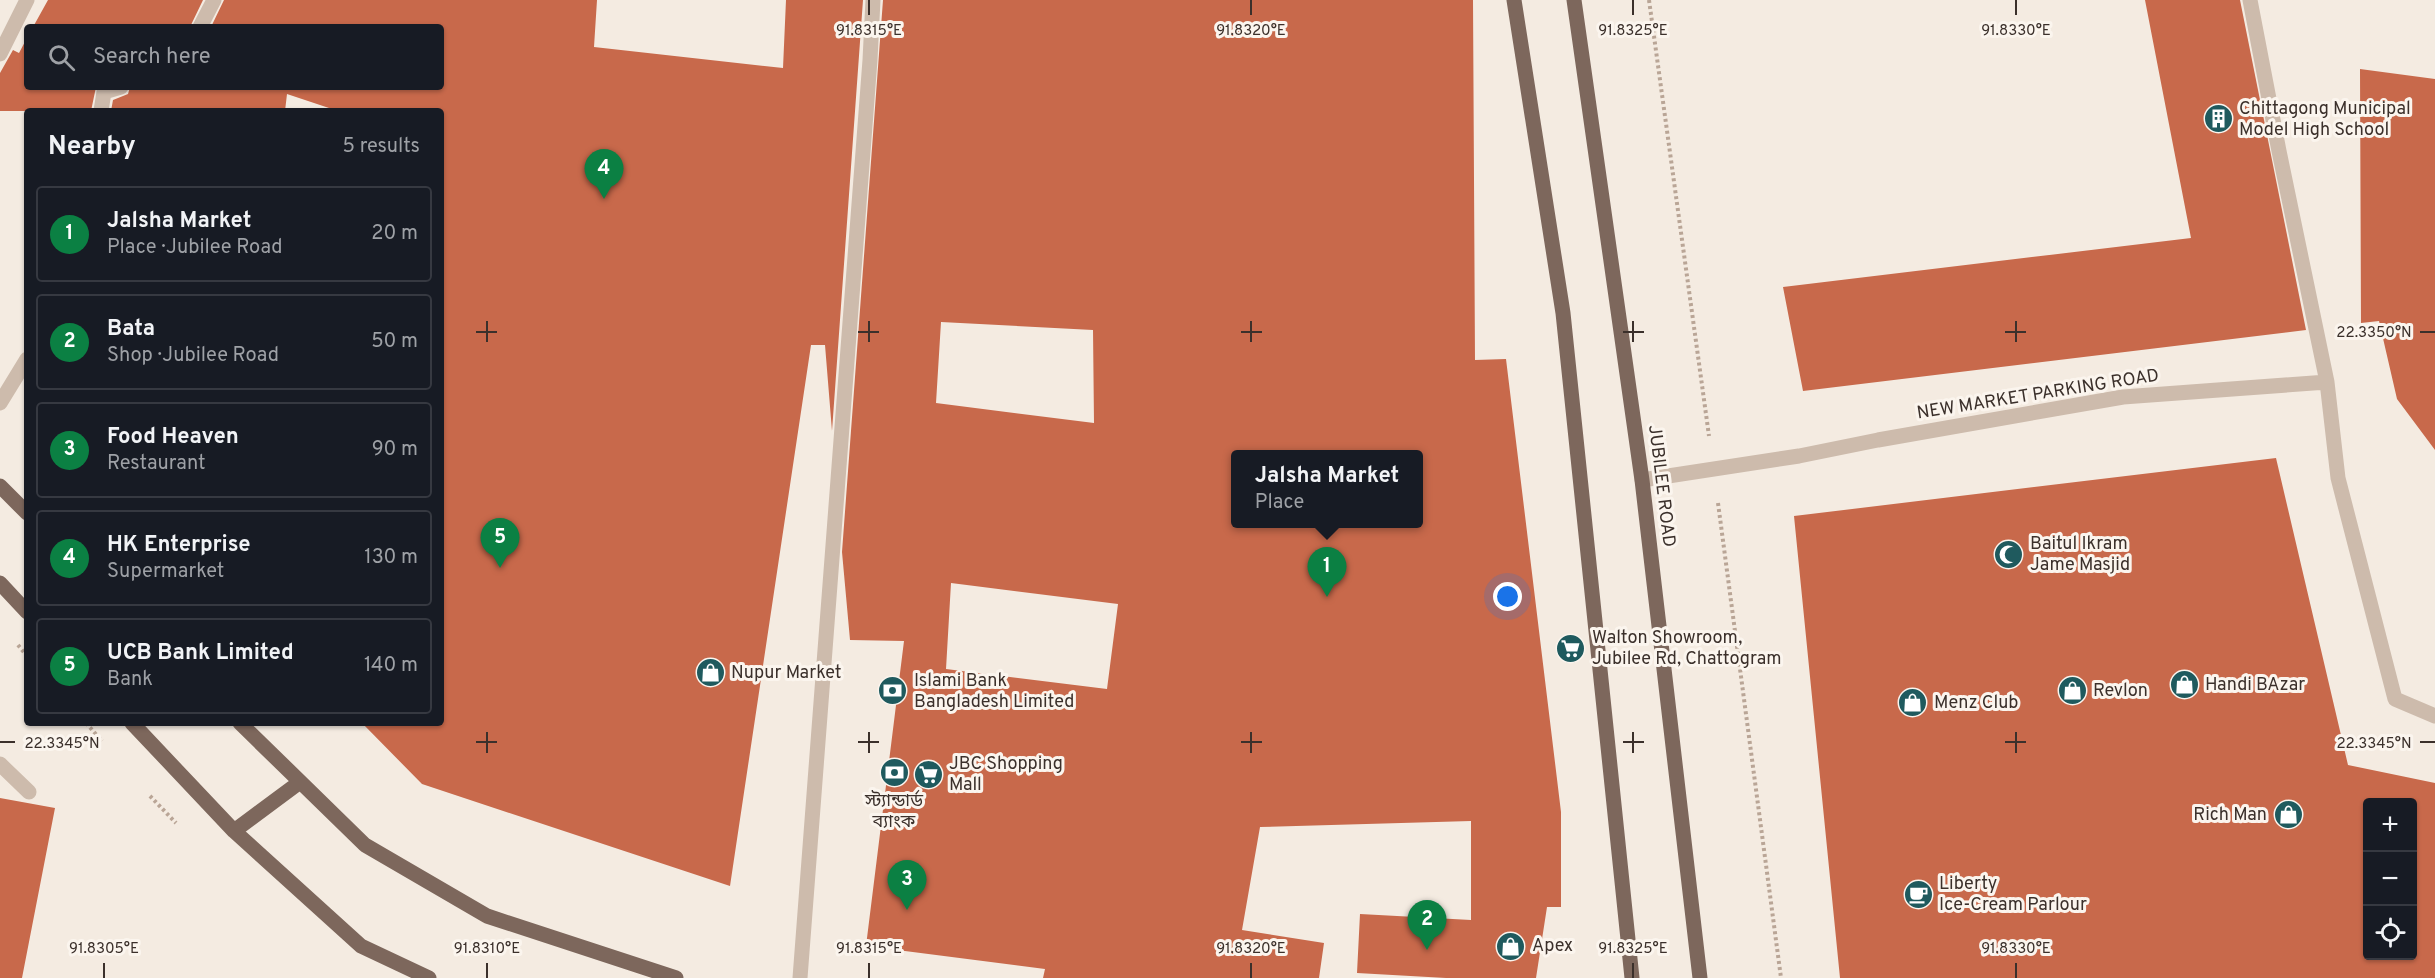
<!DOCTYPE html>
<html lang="en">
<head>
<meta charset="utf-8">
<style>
  :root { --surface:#171b24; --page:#242831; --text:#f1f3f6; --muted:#9ea1a6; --line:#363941; --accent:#0b8043 }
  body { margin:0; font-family:Overpass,"Noto Sans Bengali",sans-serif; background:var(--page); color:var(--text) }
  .controls { position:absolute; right:18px; bottom:18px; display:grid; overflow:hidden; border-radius:6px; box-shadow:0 2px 4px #0004 }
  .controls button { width:54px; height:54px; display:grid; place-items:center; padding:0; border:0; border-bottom:2px solid var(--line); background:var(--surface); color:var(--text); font:30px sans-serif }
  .you { position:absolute; left:1508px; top:597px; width:21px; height:21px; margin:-15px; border:4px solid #fff; border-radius:50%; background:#1a73e8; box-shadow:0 0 0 9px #1a73e833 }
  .badge { display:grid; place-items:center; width:39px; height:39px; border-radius:50%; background:var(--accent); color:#fff; font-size:20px; font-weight:700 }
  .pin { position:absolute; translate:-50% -50px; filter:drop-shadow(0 2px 3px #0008) }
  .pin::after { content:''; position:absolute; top:32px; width:21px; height:18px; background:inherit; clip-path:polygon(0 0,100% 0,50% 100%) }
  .popup { position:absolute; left:1231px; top:450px; width:192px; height:78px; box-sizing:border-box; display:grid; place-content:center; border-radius:6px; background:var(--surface); filter:drop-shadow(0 2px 4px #0005); font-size:20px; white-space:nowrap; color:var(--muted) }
  .popup b { font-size:22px; color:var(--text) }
  .popup::after { content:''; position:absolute; left:50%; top:100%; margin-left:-12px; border:12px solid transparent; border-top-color:var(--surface) }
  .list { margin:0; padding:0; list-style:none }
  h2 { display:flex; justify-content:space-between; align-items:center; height:78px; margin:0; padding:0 24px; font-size:26px }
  h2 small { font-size:20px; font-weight:400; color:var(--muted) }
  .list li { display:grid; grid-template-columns:39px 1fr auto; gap:18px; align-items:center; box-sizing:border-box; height:96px; margin:0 12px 12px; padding:0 12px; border:2px solid var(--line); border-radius:6px }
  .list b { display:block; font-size:22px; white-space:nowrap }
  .list p { margin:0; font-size:20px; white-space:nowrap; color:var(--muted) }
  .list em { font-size:20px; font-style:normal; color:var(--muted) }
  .icon { flex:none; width:33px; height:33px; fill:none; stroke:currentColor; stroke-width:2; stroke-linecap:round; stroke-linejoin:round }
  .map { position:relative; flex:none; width:2435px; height:978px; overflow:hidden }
  .search { position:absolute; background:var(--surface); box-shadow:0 2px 4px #0004; left:24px; top:24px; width:420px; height:66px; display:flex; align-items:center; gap:15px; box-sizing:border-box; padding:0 21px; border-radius:6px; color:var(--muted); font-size:22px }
  .panel { position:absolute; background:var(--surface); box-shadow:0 2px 4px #0004; left:24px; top:108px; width:420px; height:618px; border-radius:6px }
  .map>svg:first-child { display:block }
  .building { fill:#c8694b; fill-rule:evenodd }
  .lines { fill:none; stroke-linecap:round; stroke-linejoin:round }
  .path { stroke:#b9a596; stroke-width:4; stroke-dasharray:3 3; stroke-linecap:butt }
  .minor { stroke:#cdbbac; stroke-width:15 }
  .major { stroke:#7d675c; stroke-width:15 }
  .ticks { fill:none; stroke:#3b302b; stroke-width:2 }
  .labels { text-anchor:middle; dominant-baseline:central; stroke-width:6; stroke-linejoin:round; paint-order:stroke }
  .poi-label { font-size:18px; fill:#3b302b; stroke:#fbf5ee; text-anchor:start }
  .street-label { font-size:18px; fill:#3b302b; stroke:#fbf5ee }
  .ticks-label { font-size:15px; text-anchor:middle; fill:#3b302b; stroke:#fbf5ee; stroke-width:6; stroke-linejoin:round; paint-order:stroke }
</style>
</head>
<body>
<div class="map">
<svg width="2435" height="978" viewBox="0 0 2435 978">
  <rect width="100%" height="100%" fill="#f4ebe1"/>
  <path class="building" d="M48,0H203L190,27H33Z
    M224,0H597L594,47L783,68L786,0H863L832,431L825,345H811L730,886L422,784L362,723H441V111H338L287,94L285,111H111L113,100L128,94L130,87H441V27H211Z
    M883,0H1473L1475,360L1506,359L1561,812V907H1547L1536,978H1446L1357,973L1360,914L1471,920V821L1260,827L1242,930L1324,943L1319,978H1043L1045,969L866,946L904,641L850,640L842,552ZM941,322L1093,330L1094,423L936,403ZM1236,454H1419V524H1236ZM951,583L1118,604L1107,689L946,669Z
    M2145,0H2240L2306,330L1803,391L1783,287L2191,238Z
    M27,38V87H96L91,111H0V73L13,50L19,53Z
    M2360,69L2435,79V450L2397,399L2379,321L2361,323Z
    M2276,458L2348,765L2435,783V978H1840L1794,516ZM2367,802H2412V956H2367Z
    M0,798L55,808L22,978H0Z"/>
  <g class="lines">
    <path class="path" d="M1649,0L1709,436
      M1718,503L1781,978
      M18,645L27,656
      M86,723L102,741
      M150,796L176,823"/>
    <path class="minor" d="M2250,0L2279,151L2327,382
      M200,27L214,0
      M0,54L27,0
      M101,111L104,92L121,87
      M0,403L27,359
      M1642,480L1799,456L1878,440L2123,397L2327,382L2338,478L2395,699L2435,716
      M0,764L29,792
      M800,978L870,60L873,0"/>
    <path class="major" d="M1514,0L1563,313L1632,978
      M1574,0L1642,480L1700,978
      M0,486L27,513
      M0,583L27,612
      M132,723L234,831L361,946L429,978
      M240,723L365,845L487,916L676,978
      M234,831L300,782"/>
  </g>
  <path class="ticks" d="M869,0V15M1251,0V15M1633,0V15M2016,0V15M487,321V342M869,321V342M1251,321V342M1633,321V342M2016,321V342M476,332H497M858,332H879M1241,332H1262M1623,332H1644M2005,332H2026M2420,332H2435M487,732V753M869,732V753M1251,732V753M1633,732V753M2016,732V753M0,742H15M476,742H497M858,742H879M1241,742H1262M1623,742H1644M2005,742H2026M2420,742H2435M104,963V978M487,963V978M869,963V978M1251,963V978M1633,963V978M2016,963V978"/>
  <defs>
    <symbol id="building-disc" viewBox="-11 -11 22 22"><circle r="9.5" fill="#1f5a5e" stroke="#fbf5ee"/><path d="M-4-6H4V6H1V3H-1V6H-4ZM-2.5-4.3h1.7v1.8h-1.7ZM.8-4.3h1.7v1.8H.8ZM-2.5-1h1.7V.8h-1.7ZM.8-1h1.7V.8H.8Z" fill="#fff"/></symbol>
    <symbol id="mosque-disc" viewBox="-11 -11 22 22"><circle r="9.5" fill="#1f5a5e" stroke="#fbf5ee"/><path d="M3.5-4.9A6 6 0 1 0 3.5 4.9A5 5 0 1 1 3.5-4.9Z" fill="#fff"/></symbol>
    <symbol id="supermarket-disc" viewBox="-11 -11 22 22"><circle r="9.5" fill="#1f5a5e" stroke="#fbf5ee"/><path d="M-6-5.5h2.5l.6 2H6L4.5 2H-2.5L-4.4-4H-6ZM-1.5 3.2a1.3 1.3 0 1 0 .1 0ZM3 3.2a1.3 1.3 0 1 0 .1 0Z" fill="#fff"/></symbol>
    <symbol id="shop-disc" viewBox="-11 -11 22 22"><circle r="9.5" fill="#1f5a5e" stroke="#fbf5ee"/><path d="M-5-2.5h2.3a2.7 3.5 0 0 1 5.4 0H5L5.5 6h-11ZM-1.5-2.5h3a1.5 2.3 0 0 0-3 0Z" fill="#fff"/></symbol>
    <symbol id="bank-disc" viewBox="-11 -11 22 22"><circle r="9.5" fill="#1f5a5e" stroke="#fbf5ee"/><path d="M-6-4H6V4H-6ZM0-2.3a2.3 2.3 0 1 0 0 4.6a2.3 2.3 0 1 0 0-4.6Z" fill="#fff"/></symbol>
    <symbol id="cafe-disc" viewBox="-11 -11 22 22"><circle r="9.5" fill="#1f5a5e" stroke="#fbf5ee"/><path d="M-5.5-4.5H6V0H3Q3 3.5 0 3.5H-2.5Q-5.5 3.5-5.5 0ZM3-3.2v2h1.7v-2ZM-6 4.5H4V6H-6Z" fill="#fff"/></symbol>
  </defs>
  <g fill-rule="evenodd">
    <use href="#building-disc" x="2202" y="102" width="33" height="33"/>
    <use href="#mosque-disc" x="1992" y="538" width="33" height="33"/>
    <use href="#supermarket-disc" x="1554" y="632" width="33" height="33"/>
    <use href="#shop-disc" x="694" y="656" width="33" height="33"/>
    <use href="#shop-disc" x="2168" y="668" width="33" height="33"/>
    <use href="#bank-disc" x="876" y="674" width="33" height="33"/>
    <use href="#shop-disc" x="2056" y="674" width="33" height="33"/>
    <use href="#shop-disc" x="1896" y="686" width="33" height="33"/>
    <use href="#bank-disc" x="878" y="756" width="33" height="33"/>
    <use href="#supermarket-disc" x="912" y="758" width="33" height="33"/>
    <use href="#shop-disc" x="2272" y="798" width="33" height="33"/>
    <use href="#cafe-disc" x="1902" y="878" width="33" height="33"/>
    <use href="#shop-disc" x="1494" y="930" width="33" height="33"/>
  </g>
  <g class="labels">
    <g class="poi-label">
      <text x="2239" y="109">Chittagong Municipal<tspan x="2239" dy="21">Model High School</tspan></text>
      <text x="2030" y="544">Baitul Ikram<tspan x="2030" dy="21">Jame Masjid</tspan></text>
      <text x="1592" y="638">Walton Showroom,<tspan x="1592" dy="21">Jubilee Rd, Chattogram</tspan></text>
      <text x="731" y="673">Nupur Market</text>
      <text x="914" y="681">Islami Bank<tspan x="914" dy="21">Bangladesh Limited</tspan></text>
      <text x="2205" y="685">Handi BAzar</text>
      <text x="2093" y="691">Revlon</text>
      <text x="1934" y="703">Menz Club</text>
      <text x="949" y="764">JBC Shopping<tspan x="949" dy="21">Mall</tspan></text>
      <text x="894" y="801" text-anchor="middle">স্ট্যান্ডার্ড<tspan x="894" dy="21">ব্যাংক</tspan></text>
      <text x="2267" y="815" text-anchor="end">Rich Man</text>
      <text x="1939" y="884">Liberty<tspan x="1939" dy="21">Ice-Cream Parlour</tspan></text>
      <text x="1532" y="946">Apex</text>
    </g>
    <g class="street-label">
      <text transform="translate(2038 395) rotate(-9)">NEW MARKET PARKING ROAD</text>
      <text transform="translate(1661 486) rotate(83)">JUBILEE ROAD</text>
    </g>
  </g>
  <g class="ticks-label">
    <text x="869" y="35">91.8315°E</text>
    <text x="1251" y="35">91.8320°E</text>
    <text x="1633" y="35">91.8325°E</text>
    <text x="2016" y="35">91.8330°E</text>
    <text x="2374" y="337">22.3350°N</text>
    <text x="62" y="748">22.3345°N</text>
    <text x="2374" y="748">22.3345°N</text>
    <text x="104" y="953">91.8305°E</text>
    <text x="487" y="953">91.8310°E</text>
    <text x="869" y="953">91.8315°E</text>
    <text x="1251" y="953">91.8320°E</text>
    <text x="1633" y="953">91.8325°E</text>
    <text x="2016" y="953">91.8330°E</text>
  </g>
</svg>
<div class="controls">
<button>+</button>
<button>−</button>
<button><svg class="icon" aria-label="locate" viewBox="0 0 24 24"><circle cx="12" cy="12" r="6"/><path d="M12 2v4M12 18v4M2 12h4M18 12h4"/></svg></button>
</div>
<div class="you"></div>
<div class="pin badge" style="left:1327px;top:597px">1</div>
<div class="popup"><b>Jalsha Market</b>Place</div>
<div class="pin badge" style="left:1427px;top:950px">2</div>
<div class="pin badge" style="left:907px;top:910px">3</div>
<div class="pin badge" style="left:604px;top:199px">4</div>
<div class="pin badge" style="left:500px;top:568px">5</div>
<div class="search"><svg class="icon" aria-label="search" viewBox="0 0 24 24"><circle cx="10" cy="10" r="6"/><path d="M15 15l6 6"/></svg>Search here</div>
<section class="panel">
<h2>Nearby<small>5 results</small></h2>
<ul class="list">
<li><span class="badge">1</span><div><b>Jalsha Market</b><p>Place · Jubilee Road</p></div><em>20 m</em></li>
<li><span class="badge">2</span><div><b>Bata</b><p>Shop · Jubilee Road</p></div><em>50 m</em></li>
<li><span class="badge">3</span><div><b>Food Heaven</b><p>Restaurant</p></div><em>90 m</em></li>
<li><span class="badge">4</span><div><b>HK Enterprise</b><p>Supermarket</p></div><em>130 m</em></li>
<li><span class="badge">5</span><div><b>UCB Bank Limited</b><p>Bank</p></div><em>140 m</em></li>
</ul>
</section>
</div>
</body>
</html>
